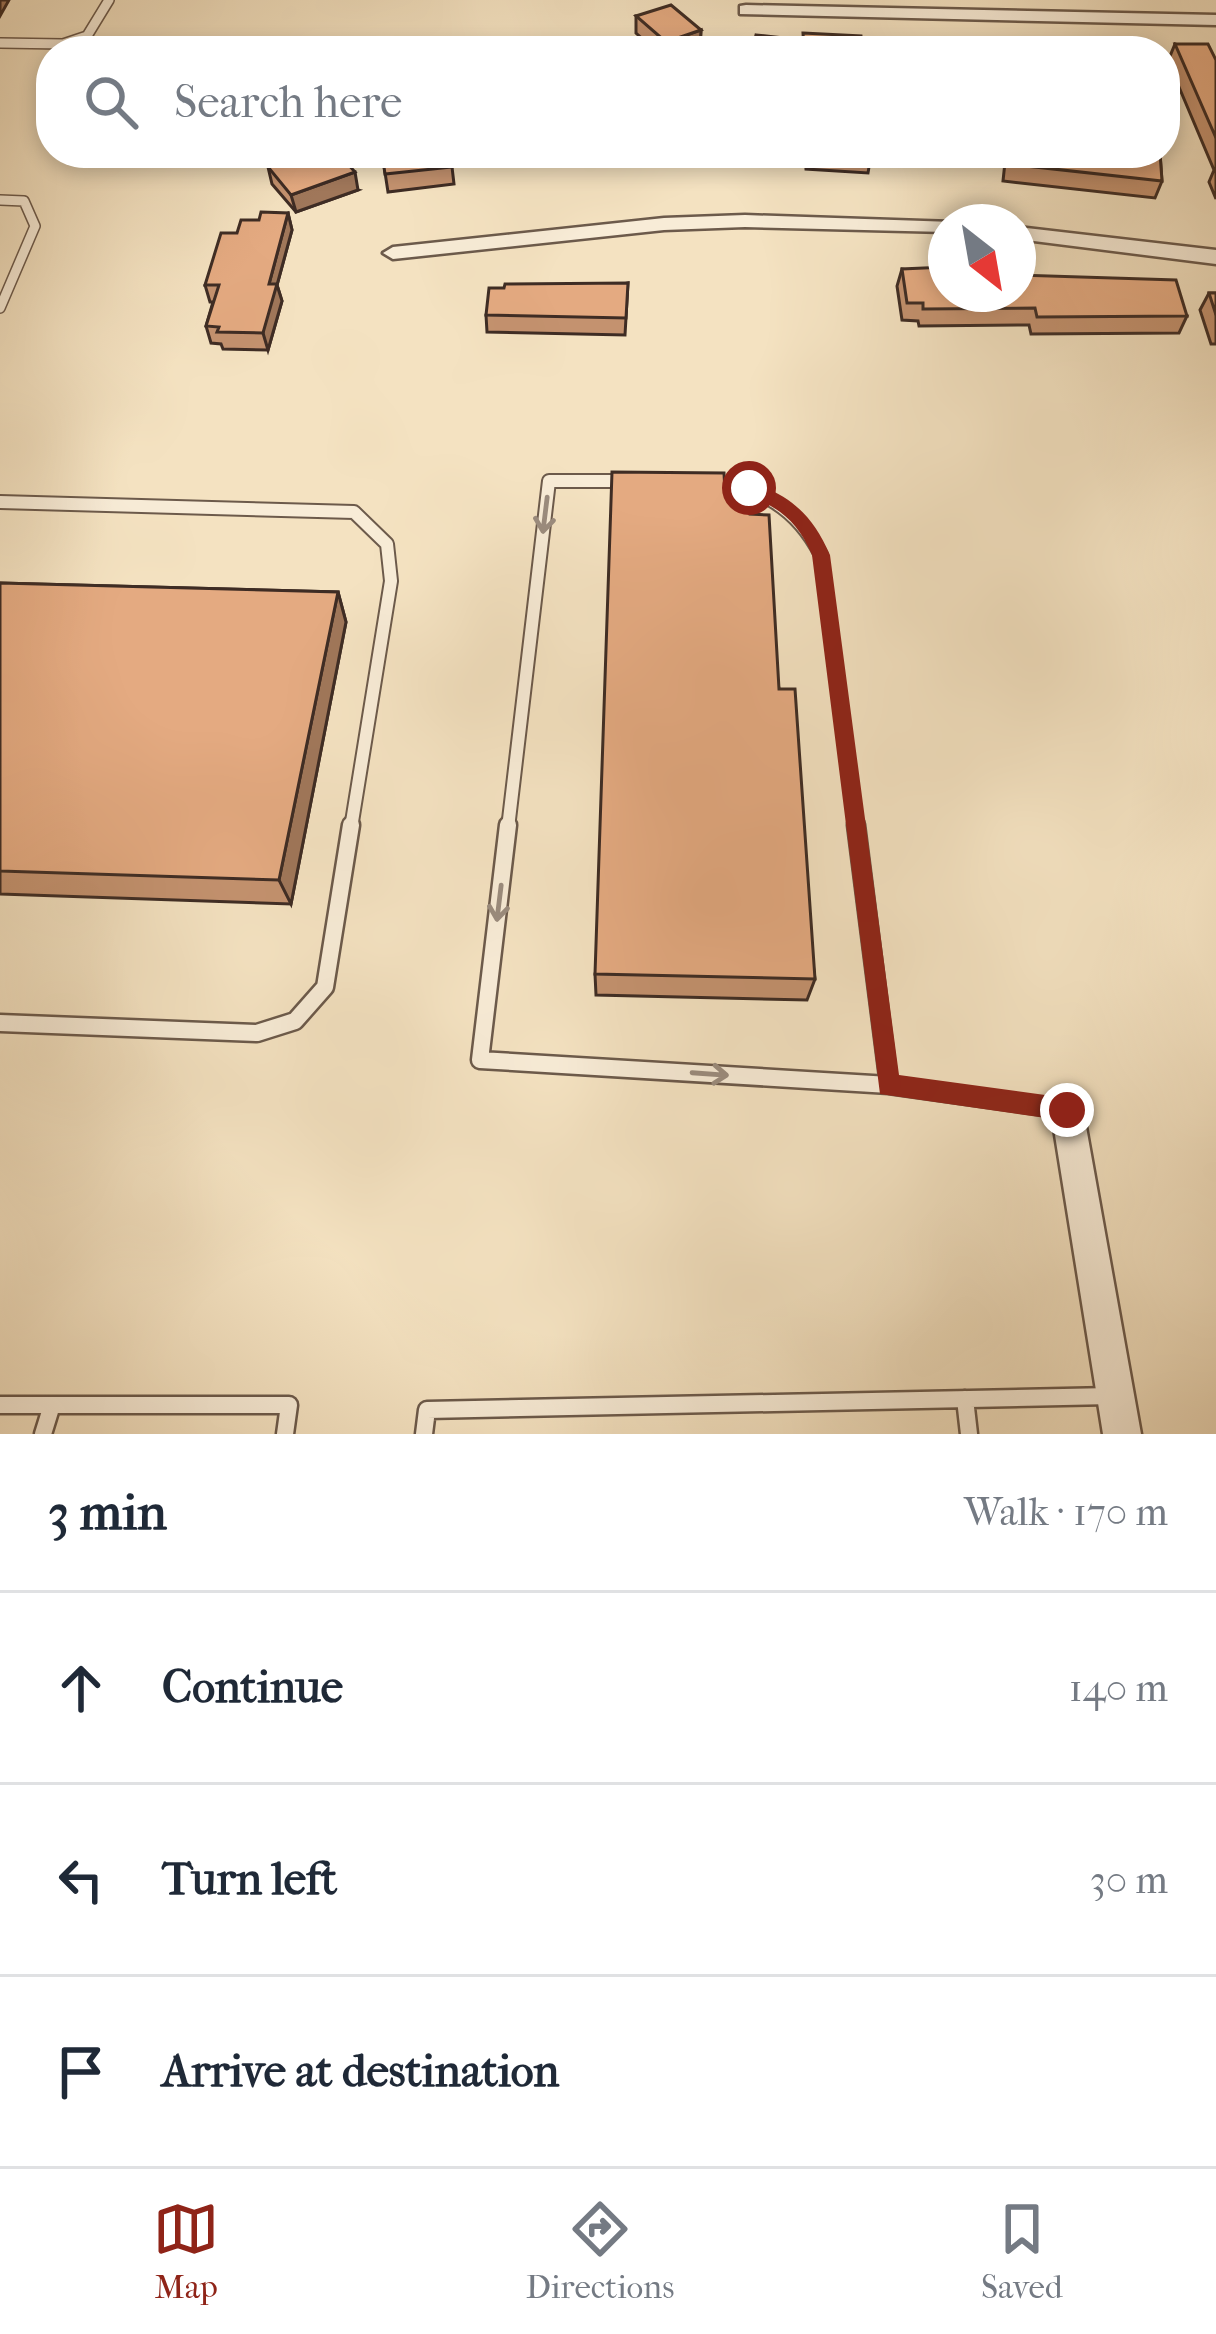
<!DOCTYPE html>
<html lang="en">
<head>
<meta charset="utf-8">
<style>
  :root { --surface:#fff; --page:#f6f6f7; --text:#1f2937; --muted:#747a83; --line:#e0e1e3; --accent:#8f2418 }
  body { margin:0; font-family:"IM FELL French Canon",serif; background:var(--page); color:var(--text) }
  .compass { position:absolute; left:928px; top:204px; width:108px; height:108px; border-radius:50%; background:var(--surface); box-shadow:0 6px 18px #0003; rotate:149deg }
  .stop { position:absolute; width:36px; height:36px; margin:-27px; border:9px solid #8f2418; border-radius:50%; background:#fff }
  .stop.end { background:#8f2418; border-color:#fff; box-shadow:0 3px 12px #0008 }
  .list { margin:0; padding:0; list-style:none }
  h2 { display:flex; justify-content:space-between; align-items:center; height:156px; margin:0; padding:0 48px; font-size:51px }
  h2 small { font-size:39px; font-weight:400; color:var(--muted) }
  .list li { display:grid; grid-template-columns:78px 1fr auto; gap:36px; align-items:center; box-sizing:border-box; height:192px; padding:0 48px; border-top:3px solid var(--line) }
  .list b { display:block; font-size:45px; white-space:nowrap }
  .list em { font-size:39px; font-style:normal; color:var(--muted) }
  .icon { flex:none; width:66px; height:66px; fill:none; stroke:currentColor; stroke-width:2; stroke-linecap:round; stroke-linejoin:round }
  .map { position:relative; flex:none; width:1216px; height:1434px; overflow:hidden }
  .search { position:absolute; background:var(--surface); box-shadow:0 6px 18px #0003; left:36px; right:36px; top:36px; height:132px; display:flex; align-items:center; gap:30px; box-sizing:border-box; padding:0 42px; border-radius:48px; color:var(--muted); font-size:45px }
  .sheet { height:732px; background:var(--surface) }
  nav { display:flex; justify-content:space-around; align-items:center; box-sizing:border-box; height:168px; border-top:3px solid var(--line); background:var(--surface); font-size:33px; color:var(--muted) }
  nav a { display:grid; justify-items:center; gap:6px }
  nav .on { color:var(--accent) }
  .map>svg:first-child { display:block }
  .lines { fill:none; stroke-linecap:round; stroke-linejoin:round }
  .service-far2-casing { stroke:#6c5a4b; stroke-width:12 }
  .service-far1-casing { stroke:#6c5a4b; stroke-width:16 }
  .service-casing { stroke:#6c5a4b; stroke-width:21 }
  .minor-casing { stroke:#6c5a4b; stroke-width:5 }
  .service-far2 { stroke:#f8ecd7; stroke-width:9 }
  .service-far1 { stroke:#f8ecd7; stroke-width:12 }
  .service { stroke:#f8ecd7; stroke-width:16 }
  .minor { fill:#f8ecd7; fill-rule:evenodd }
  .wall { fill:#c4926f; stroke:#3e2c24; stroke-width:3 }
  .shaded-wall { fill:#a0775a; stroke:#3e2c24; stroke-width:3 }
  .building { fill:#e4aa81; stroke:#3e2c24; stroke-width:3 }
  .oneway { stroke:#9b8c7e }
  .route { fill:#8f2418 }
</style>
</head>
<body>
<div class="map">
<svg width="1216" height="1434" viewBox="0 0 1216 1434">
  <rect width="100%" height="100%" fill="#f4e2c1"/>
  <filter id="stains"><feTurbulence type="fractalNoise" baseFrequency=".00167" numOctaves="4"/><feColorMatrix values="0 0 0 0 .2 0 0 0 0 .09 0 0 0 0 .02 0 0 0 .5 -.17"/></filter>
  <radialGradient id="worn" r=".72"><stop offset=".6" stop-color="#630" stop-opacity="0"/><stop offset="1" stop-color="#630" stop-opacity=".3"/></radialGradient>
  <g class="lines">
    <defs>
      <path id="service-far2" d="M0,43L63,44L87,36L109,0
        M0,200L24,201L35,226L0,308"/>
      <path id="service-far1" d="M709,482C761,487 797,508 821,555L856,828
        M0,502L354,512L387,544L391,581L351,828
        M508,828L549,481H627"/>
      <path id="service" d="M508,825L480,1060L889,1085L1066,1110
        M856,825L889,1085
        M0,1023L257,1033L295,1021L325,987L351,825
        M965,1399L969,1434
        M0,1405H289L285,1434
        M43,1434L52,1405
        M424,1434L427,1410L1111,1396"/>
      <path id="minor" d="M746,5L1216,15V25L740,14V6Z
        M745,215L953,222H946V232L745,227L664,230L393,259L383,253L393,247L664,218Z
        M1018,227L1216,250V264L1018,239Z
        M1067,1094L1079,1098L1083,1110L1141,1434H1103L1051,1110L1055,1098Z"/>
    </defs>
    <use href="#service-far2" class="service-far2-casing"/>
    <use href="#service-far1" class="service-far1-casing"/>
    <use href="#service" class="service-casing"/>
    <use href="#minor" class="minor-casing"/>
    <use href="#service-far2" class="service-far2"/>
    <use href="#service-far1" class="service-far1"/>
    <use href="#service" class="service"/>
    <use href="#minor" class="minor"/>
  </g>
  <path class="wall" d="M636,16L701,30L700,48L689,51H656L636,33Z
    M1175,44L1216,60V199L1209,182L1214,170L1168,61Z
    M382,153L452,167L454,184L388,192Z
    M805,153H871V155L868,173L806,169Z
    M1006,153H1160L1162,181L1155,198L1003,181Z
    M268,167L358,190L296,212L272,184Z
    M288,213L292,230L277,285L282,301L268,350L223,349L221,344L211,343L206,326L213,302H210L205,285L237,233Z
    M902,269L1187,316L1179,333L1031,334L1029,325L919,326L918,321L902,320L897,286Z
    M628,283L625,335L487,332L486,315Z
    M1209,293H1216V344H1211L1200,310Z
    M725,493L750,514L779,689L815,979L807,1000L596,995L595,974Z
    M0,583L338,592L346,622L291,904L0,894Z"/>
  <path class="shaded-wall" d="M0,0H9L0,16Z
    M701,30L700,48L689,51H665L666,42Z
    M355,172L358,190L296,212L291,195Z
    M288,213L292,230L277,285L282,301L268,350L263,333L269,284Z
    M338,592L346,622L291,904L279,880Z"/>
  <path class="building" d="M671,5L701,30L666,42L636,16Z
    M803,33L861,36L862,51H804Z
    M756,35L785,38L787,51H752Z
    M899,38L941,40L943,51H900Z
    M1175,44H1208L1216,60V138Z
    M307,153H338L355,172L291,195L268,167Z
    M382,153H449L452,167L385,174Z
    M1009,153H1160L1162,181L1008,164Z
    M261,212L288,213L269,284H277L263,333L217,332L219,327L206,326L219,285H205L221,233H237L241,220H259Z
    M946,267V294H1018V275L1176,280L1187,316L1037,317L1035,308L923,309V303H907L902,269Z
    M628,283L626,318L486,315L489,288H504L505,284Z
    M1209,293H1216V315Z
    M612,472L724,473L725,493H748L750,514L769,515L779,689H795L815,979L595,974Z
    M0,583L338,592L279,880L0,871Z"/>
  <defs><path id="oneway-shaft" d="M-6 0H5M1.5-3L5.5 0L1.5 3" fill="none" stroke-width="1.6" stroke-linecap="round" stroke-linejoin="round" transform="scale(3)"/></defs>
  <g class="oneway">
    <use href="#oneway-shaft" transform="translate(545 515) rotate(97)"/>
    <use href="#oneway-shaft" transform="translate(499 903) rotate(97)"/>
    <use href="#oneway-shaft" transform="translate(710 1074) rotate(4)"/>
  </g>
  <path class="route" d="M749,481C791,496 812,514 830,555L899,1075L1067,1098L1075,1101V1118L1067,1121L880,1094L812,555C797,519 777,507 743,492V483Z"/>
  <rect width="100%" height="100%" filter="url(#stains)"/>
  <rect width="100%" height="100%" fill="url(#worn)"/>
</svg>
<svg class="compass" viewBox="-18 -18 36 36"><path d="M0-13l5 13h-10z" fill="#e53935"/><path d="M0 13l5-13h-10z" fill="#747a83"/></svg>
<div class="stop" style="left:749px;top:488px"></div>
<div class="stop end" style="left:1067px;top:1110px"></div>
<div class="search"><svg class="icon" aria-label="search" viewBox="0 0 24 24"><circle cx="10" cy="10" r="6"/><path d="M15 15l6 6"/></svg>Search here</div>
</div>
<section class="sheet">
<h2>3 min<small>Walk · 170 m</small></h2>
<ul class="list">
<li><svg class="icon" aria-label="ahead" viewBox="0 0 24 24"><path d="M12 20V5M6 11l6-6 6 6"/></svg><div><b>Continue</b></div><em>140 m</em></li>
<li><svg class="icon" aria-label="left" viewBox="0 0 24 24"><path d="M17 20v-9H6M10 6l-5 5 5 5"/></svg><div><b>Turn left</b></div><em>30 m</em></li>
<li><svg class="icon" aria-label="arrive" viewBox="0 0 24 24"><path d="M6 21V4h12l-3 4 3 4H6"/></svg><div><b>Arrive at destination</b></div></li>
</ul>
</section>
<nav>
<a class="on"><svg class="icon" aria-label="map" viewBox="0 0 24 24"><path d="M3 6l6-2 6 2 6-2v14l-6 2-6-2-6 2zM9 4v14M15 6v14"/></svg>Map</a>
<a><svg class="icon" aria-label="directions" viewBox="0 0 24 24"><path d="M12 3l9 9-9 9-9-9zM9 14v-3h6M13 9l2 2-2 2"/></svg>Directions</a>
<a><svg class="icon" aria-label="saved" viewBox="0 0 24 24"><path d="M7 4h10v16l-5-4-5 4z"/></svg>Saved</a>
</nav>
</body>
</html>
